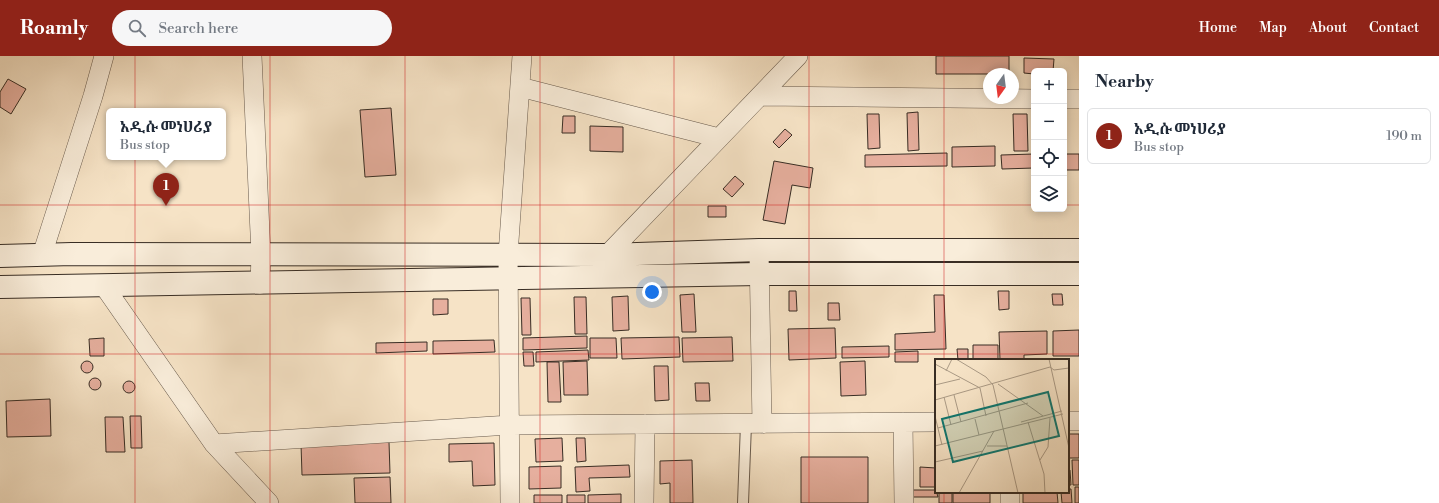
<!DOCTYPE html>
<html lang="en">
<head>
<meta charset="utf-8">
<style>
  :root { --surface:#fff; --page:#f6f6f7; --text:#1f2937; --muted:#747a83; --line:#e0e1e3; --accent:#8f2418 }
  body { margin:0; font-family:"Libre Bodoni","Noto Serif Ethiopic",serif; background:var(--page); color:var(--text) }
  .controls { position:absolute; right:12px; top:12px; display:grid; overflow:hidden; border-radius:6px; box-shadow:0 2px 10px #0003 }
  .controls button { width:36px; height:36px; display:grid; place-items:center; padding:0; border:0; border-bottom:1px solid var(--line); background:var(--surface); color:var(--text); font:20px sans-serif }
  .compass { position:absolute; left:983px; top:12px; width:36px; height:36px; border-radius:50%; background:var(--surface); box-shadow:0 2px 10px #0003; rotate:194deg }
  .you { position:absolute; left:652px; top:236px; width:14px; height:14px; margin:-10px; border:3px solid #fff; border-radius:50%; background:#1a73e8; box-shadow:0 0 0 6px #1a73e833 }
  .badge { display:grid; place-items:center; width:26px; height:26px; border-radius:50%; background:var(--accent); color:#fff; font-size:13px; font-weight:700 }
  .pin { position:absolute; translate:-50% -33px; filter:drop-shadow(0 1px 2px #0008) }
  .pin::after { content:''; position:absolute; top:21px; width:14px; height:12px; background:inherit; clip-path:polygon(0 0,100% 0,50% 100%) }
  .popup { position:absolute; left:106px; top:52px; width:120px; height:52px; box-sizing:border-box; display:grid; place-content:center; border-radius:6px; background:var(--surface); filter:drop-shadow(0 1px 3px #0005); font-size:13px; white-space:nowrap; color:var(--muted) }
  .popup b { font-size:15px; color:var(--text) }
  .popup::after { content:''; position:absolute; left:50%; top:100%; margin-left:-8px; border:8px solid transparent; border-top-color:var(--surface) }
  .list { margin:0; padding:0; list-style:none }
  h2 { display:flex; justify-content:space-between; align-items:center; height:52px; margin:0; padding:0 16px; font-size:17px }
  h2 small { font-size:13px; font-weight:400; color:var(--muted) }
  .list li { display:grid; grid-template-columns:26px 1fr auto; gap:12px; align-items:center; box-sizing:border-box; height:56px; margin:0 8px 8px; padding:0 8px; border:1px solid var(--line); border-radius:6px }
  .list b { display:block; font-size:15px; white-space:nowrap }
  .list p { margin:0; font-size:13px; white-space:nowrap; color:var(--muted) }
  .list em { font-size:13px; font-style:normal; color:var(--muted) }
  .icon { flex:none; width:22px; height:22px; fill:none; stroke:currentColor; stroke-width:2; stroke-linecap:round; stroke-linejoin:round }
  .map { position:relative; flex:none; width:1079px; height:447px; overflow:hidden }
  header { display:flex; align-items:center; gap:24px; box-sizing:border-box; height:56px; padding:0 20px; background:var(--accent); color:#fff }
  header strong { font-size:19px }
  nav { display:flex; gap:22px; margin-inline-start:auto; font-size:14px }
  .search { width:280px; height:36px; background:var(--page); display:flex; align-items:center; gap:10px; box-sizing:border-box; padding:0 14px; border-radius:22px; color:var(--muted); font-size:15px }
  main { display:flex }
  aside { flex:1; background:var(--surface) }
  .map>svg:first-child { display:block }
  .building { fill:#e6af9e; stroke:#382d24 }
  .lines { fill:none; stroke-linecap:round; stroke-linejoin:round }
  .service-casing { stroke:#685a4c; stroke-width:12 }
  .minor-casing { stroke:#685a4c; stroke-width:20 }
  .secondary-casing { stroke:#382d24; stroke-width:24 }
  .service { stroke:#f9edda; stroke-width:10 }
  .minor { stroke:#f9edda; stroke-width:19 }
  .secondary { stroke:#f9edda; stroke-width:22 }
  .grid { fill:none; stroke:#d62828; stroke-width:1; stroke-opacity:0.55 }
  .inset-road { fill:none; stroke:#aa9a85; stroke-width:1 }
  .view { fill:#0f766e; fill-opacity:0.15; stroke:#0f766e; stroke-width:2 }
  .inset-edge { fill:none; stroke:#382d24; stroke-width:2 }
</style>
</head>
<body>
<header>
<strong>Roamly</strong>
<div class="search"><svg class="icon" aria-label="search" viewBox="0 0 24 24"><circle cx="10" cy="10" r="6"/><path d="M15 15l6 6"/></svg>Search here</div>
<nav><a>Home</a><a>Map</a><a>About</a><a>Contact</a></nav>
</header>
<main>
<div class="map">
<svg width="1079" height="447" viewBox="0 0 1079 447">
  <rect width="100%" height="100%" fill="#f6e3c6"/>
  <filter id="stains"><feTurbulence type="fractalNoise" baseFrequency=".005" numOctaves="4"/><feColorMatrix values="0 0 0 0 .2 0 0 0 0 .09 0 0 0 0 .02 0 0 0 .5 -.17"/></filter>
  <radialGradient id="worn" r=".72"><stop offset=".6" stop-color="#630" stop-opacity="0"/><stop offset="1" stop-color="#630" stop-opacity=".3"/></radialGradient>
  <path class="building" d="M936,0H1009V18H936Z
    M1024,2L1054,3L1053,15H1034V18L1024,17Z
    M8,23L26,33L11,58L0,51V36Z
    M391,52L396,119L365,121L360,54Z
    M918,56L919,94L908,95L907,57Z
    M867,58H879L880,92L868,93Z
    M1013,58H1027L1028,95H1014Z
    M563,60H575V77H562Z
    M590,70L623,71V96L590,95Z
    M785,73L792,79L779,92L773,86Z
    M995,90V110L952,111V91Z
    M947,97V110L865,111V99Z
    M1034,98V112L1002,113L1001,99Z
    M1064,98H1079V114H1064Z
    M774,105L813,112L810,132L792,129L785,168L763,164Z
    M735,120L744,128L732,141L723,133Z
    M708,150H726V161H708Z
    M789,235H796L797,255H789Z
    M998,235H1009V253L999,254Z
    M694,238L696,276H682L680,239Z
    M1052,238H1062L1063,249H1053Z
    M934,239H944L946,293L895,294V278L935,276Z
    M628,240L629,274L613,275L612,241Z
    M574,241H586L587,278H575Z
    M521,242H530L531,279H522Z
    M433,243H448V258L433,259Z
    M828,247H839L840,264H828Z
    M835,272L836,302L789,304L788,273Z
    M1079,274V300H1053V275Z
    M1047,275V298L1024,299V304H1000L999,276Z
    M587,280V292L523,294V282Z
    M679,281L680,301L622,303L621,282Z
    M732,281L733,305L683,306L682,282Z
    M104,282V300H90L89,283Z
    M590,282H616L617,302H590Z
    M494,284L495,296L433,298V285Z
    M427,286V295L376,297V287Z
    M973,289H998V304H973Z
    M889,290V301L842,302V291Z
    M957,293H968V304H958Z
    M588,294L589,304L536,306V296Z
    M918,295V306H895V296Z
    M523,296H533L534,310H524Z
    M587,305L588,339H564L563,306Z
    M865,305L866,339L841,340L840,306Z
    M81 311a6 6 0 1 1 12 0a6 6 0 1 1-12 0Z
    M547,306H559L561,346H548Z
    M654,310H668L669,344L655,345Z
    M89 328a6 6 0 1 1 12 0a6 6 0 1 1-12 0Z
    M123 331a6 6 0 1 1 12 0a6 6 0 1 1-12 0Z
    M695,327H709L710,345H696Z
    M50,343L51,380L7,381L6,345Z
    M130,360H141L142,392H131Z
    M105,361H123L125,396H106Z
    M1068,378H1079V402H1068Z
    M562,382L563,405L536,406L535,383Z
    M576,382H585L586,405L577,406Z
    M389,386L390,417L302,419L301,388Z
    M494,387L495,429L473,430L472,405L449,406V388Z
    M801,401H868V447H801Z
    M692,404L693,447H670V427L660,428V405Z
    M1072,404H1079V429H1073Z
    M629,409L630,421L589,422L590,435L576,436L575,411Z
    M561,410V432L529,433V411Z
    M920,411L936,412V431H920Z
    M1068,414H1070L1071,429H1068Z
    M390,421L391,447H355L354,422Z
    M1075,431H1079V447H1075Z
    M1068,433H1071L1072,447H1062L1061,436H1068Z
    M912,434H936L938,441H912Z
    M939,436H952V447H939Z
    M953,436H990V447H953Z
    M1023,436H1057L1058,447H1023Z
    M621,438V447H588V439Z
    M534,439H562V447H534Z
    M567,439H585V447H567Z"/>
  <g class="lines">
    <defs>
      <path id="service" d="M743,447L746,368"/>
      <path id="minor" d="M252,0L261,199L260,228
        M520,31L719,82
        M760,40L1034,43
        M1064,43H1079
        M759,194L762,368
        M42,199L93,40L104,0
        M607,199L798,0
        M104,230L214,388L269,447
        M1068,365H1079
        M903,366L904,447
        M214,388L510,369L936,366
        M1010,436V447
        M510,447L508,199L522,0
        M644,447L645,368"/>
      <path id="secondary" d="M0,200L72,198L607,199L759,194H1079
        M0,231L760,218H1079"/>
    </defs>
    <use href="#service" class="service-casing"/>
    <use href="#minor" class="minor-casing"/>
    <use href="#secondary" class="secondary-casing"/>
    <use href="#service" class="service"/>
    <use href="#minor" class="minor"/>
    <use href="#secondary" class="secondary"/>
  </g>
  <path class="grid" d="M135,0V447M270,0V447M405,0V447M540,0V447M674,0V447M809,0V447M944,0V304M0,149H1034M1064,149H1079M0,298H1079M944,436V447"/>
  <g transform="translate(935 303)">
    <rect width="134" height="134" fill="#f6e3c6"/>
    <path class="inset-road" d="M21,0L51,18L58,26L83,134M114,0L134,89M0,5L45,29L51,57M11,12L17,0M63,25L108,57M0,26L25,20M19,36L26,63M9,38L16,66M0,41L115,8L119,11L134,9M0,57L7,86M40,60L44,76M86,63L127,52M93,63L109,115L110,134M3,69L93,44M0,87L128,55M52,87H72M105,101L113,88L115,59M0,103L48,92M24,134L59,72"/>
    <path class="view" d="M113,33L124,77L18,103L7,60Z"/>
    <rect width="134" height="134" class="inset-edge"/>
  </g>
  <rect width="100%" height="100%" filter="url(#stains)"/>
  <rect width="100%" height="100%" fill="url(#worn)"/>
</svg>
<div class="controls">
<button>+</button>
<button>−</button>
<button><svg class="icon" aria-label="locate" viewBox="0 0 24 24"><circle cx="12" cy="12" r="6"/><path d="M12 2v4M12 18v4M2 12h4M18 12h4"/></svg></button>
<button><svg class="icon" aria-label="layers" viewBox="0 0 24 24"><path d="M12 4l9 5-9 5-9-5zM3 14l9 5 9-5"/></svg></button>
</div>
<svg class="compass" viewBox="-18 -18 36 36"><path d="M0-13l5 13h-10z" fill="#e53935"/><path d="M0 13l5-13h-10z" fill="#747a83"/></svg>
<div class="you"></div>
<div class="pin badge" style="left:166px;top:150px">1</div>
<div class="popup"><b>አዲሱ መነሀሪያ</b>Bus stop</div>
</div>
<aside>
<h2>Nearby<small></small></h2>
<ul class="list">
<li><span class="badge">1</span><div><b>አዲሱ መነሀሪያ</b><p>Bus stop</p></div><em>190 m</em></li>
</ul>
</aside>
</main>
</body>
</html>
